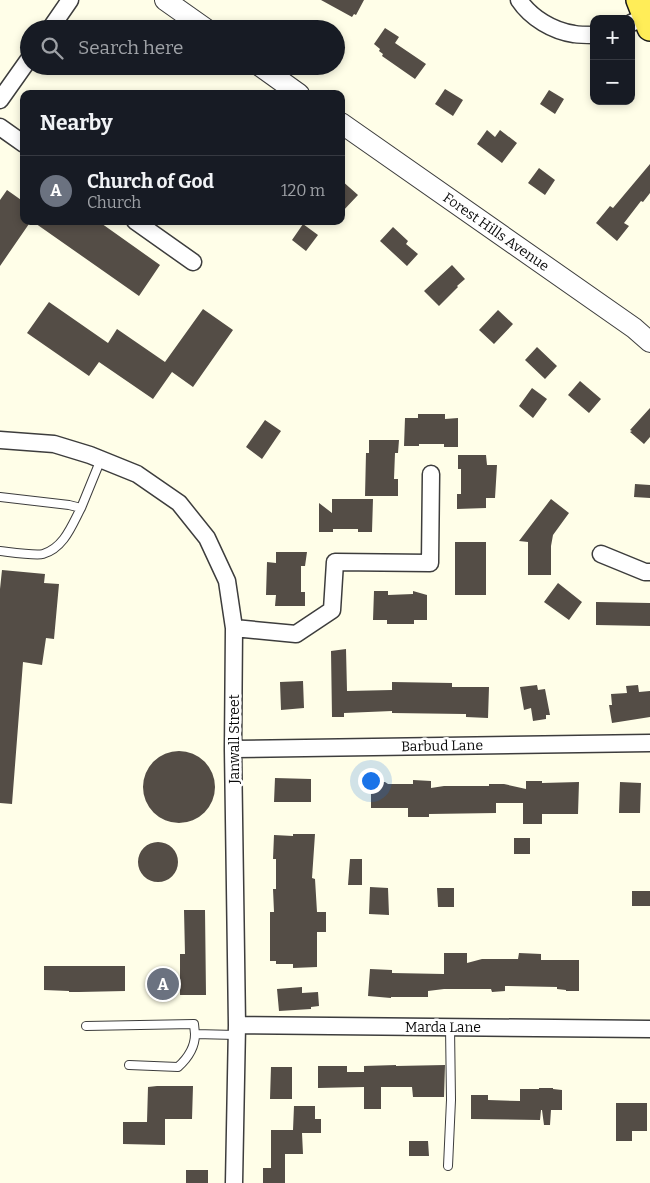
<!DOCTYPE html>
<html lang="en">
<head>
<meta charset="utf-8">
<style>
  :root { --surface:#171b24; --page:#242831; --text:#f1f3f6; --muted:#9ea1a6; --line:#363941; --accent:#1a73e8 }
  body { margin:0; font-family:Bitter,serif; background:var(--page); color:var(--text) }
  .controls { position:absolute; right:15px; top:15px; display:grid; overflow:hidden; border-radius:10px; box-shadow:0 2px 8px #0003 }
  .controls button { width:45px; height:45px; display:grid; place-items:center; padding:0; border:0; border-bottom:1px solid var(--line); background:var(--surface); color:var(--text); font:25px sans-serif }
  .you { position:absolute; left:370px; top:780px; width:18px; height:18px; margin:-12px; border:4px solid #fff; border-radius:50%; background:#1a73e8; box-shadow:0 0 0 8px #1a73e833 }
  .badge { display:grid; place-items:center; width:32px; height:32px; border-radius:50%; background:var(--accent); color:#fff; font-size:16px; font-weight:700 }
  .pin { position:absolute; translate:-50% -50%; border:2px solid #fff; box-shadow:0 1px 5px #0006 }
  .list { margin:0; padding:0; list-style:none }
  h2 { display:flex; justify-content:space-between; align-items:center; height:65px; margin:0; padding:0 20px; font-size:21px }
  h2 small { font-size:16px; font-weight:400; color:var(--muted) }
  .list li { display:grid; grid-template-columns:32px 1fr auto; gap:15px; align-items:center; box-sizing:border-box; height:70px; padding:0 20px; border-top:1px solid var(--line) }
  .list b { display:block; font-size:19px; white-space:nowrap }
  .list p { margin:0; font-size:16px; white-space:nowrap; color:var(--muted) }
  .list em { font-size:16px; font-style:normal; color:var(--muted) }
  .icon { flex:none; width:28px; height:28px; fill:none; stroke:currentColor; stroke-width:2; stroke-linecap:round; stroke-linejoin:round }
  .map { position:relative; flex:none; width:650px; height:1183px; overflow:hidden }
  .search { position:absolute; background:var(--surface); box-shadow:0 2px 8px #0003; left:20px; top:20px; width:325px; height:55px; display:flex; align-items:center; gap:12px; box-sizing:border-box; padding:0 18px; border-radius:28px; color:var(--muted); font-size:19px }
  .panel { position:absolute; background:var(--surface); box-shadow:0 2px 8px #0003; left:20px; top:90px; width:325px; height:135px; border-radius:10px }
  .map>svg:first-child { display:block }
  .building { fill:#544d46 }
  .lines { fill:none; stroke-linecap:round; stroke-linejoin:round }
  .service-casing { stroke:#3d3d3d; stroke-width:10 }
  .minor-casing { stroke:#3d3d3d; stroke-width:19 }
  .tertiary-casing { stroke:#3d3d3d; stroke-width:22 }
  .primary-casing { stroke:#1b1b1b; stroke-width:28 }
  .service { stroke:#fff; stroke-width:8 }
  .minor { stroke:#fff; stroke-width:16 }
  .tertiary { stroke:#fff; stroke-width:20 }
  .primary { stroke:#ffed58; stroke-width:25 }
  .labels { text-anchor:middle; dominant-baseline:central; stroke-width:5; stroke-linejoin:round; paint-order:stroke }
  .street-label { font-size:14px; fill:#0a0a0a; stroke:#fff }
</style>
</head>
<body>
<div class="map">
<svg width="650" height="1183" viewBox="0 0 650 1183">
  <rect width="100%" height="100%" fill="#fffee8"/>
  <path class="building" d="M321,0H364L356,15L354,14L352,17Z
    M385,28L399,37L395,43L426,64L415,79L382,56L383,54L379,51L380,49L374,44Z
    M445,89L463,100L453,116L435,104Z
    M549,90L564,99L555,114L540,104Z
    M487,130L495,137L500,130L517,143L502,163L477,144Z
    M650,164V193L643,202L641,201L624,223L629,226L617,241L596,223L610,206L613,208Z
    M539,168L555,180L545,195L528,183Z
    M341,180L358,195L341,213Z
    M7,190L24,202V221H31L0,266V200Z
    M32,221H98L160,265L139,296Z
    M303,224L318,235L306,251L292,240Z
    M393,227L408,241L406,244L418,254L407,266L380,241Z
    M452,265L465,279L457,286L458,287L439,306L424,291Z
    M49,302L108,343L117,329L165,362L203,309L233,330L193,387L172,372L153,399L99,362L89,376L27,333Z
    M498,310L513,324L494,344L479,330Z
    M537,347L557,366L545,379L525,360Z
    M580,381L601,399L589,413L568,395Z
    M532,388L547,399L533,418L519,406Z
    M650,408V437L644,444L630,432L632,431L630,430Z
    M418,414H445V419L458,418V447H444V444H419V446H404L405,418H418Z
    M265,420L281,431L262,459L246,447Z
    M369,440H399L398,453H395L394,479H398V496H365L366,453H369Z
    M458,455H486L487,465H497L495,498H486V508L457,509V494H461V469H458Z
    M635,484L650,485V498L634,497Z
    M332,499H373L372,532H358V529H333V532H319V503L332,513Z
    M551,499L569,513L553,535L551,546V575H528V542L519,541Z
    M455,542H486V595H455Z
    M276,552H307L305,566H301V592H305V606H275L276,595H266L267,562L276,563Z
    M2,570L45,574L44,583L59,584L54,639L46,638L42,665L23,662L12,804L0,803V589Z
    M558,583L582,602L569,620L544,602Z
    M374,591H388V595L413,594V591L427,595V620H414V624H387V620H373Z
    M596,602L650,603V626L596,625Z
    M346,649L347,691L392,690V682L452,683V687H489L488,718L466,717V714H464L392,713V711L344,713V717H332L331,651Z
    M303,681L304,708L281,710L280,682Z
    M537,685L538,690L545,689L550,715H546V719L533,721L531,708L524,710L520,687Z
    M638,685L639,692L650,691V717L612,723L609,705H612L611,694L627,693L626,686Z
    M143 787a36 36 0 1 1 72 0a36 36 0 1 1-72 0Z
    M275,778L311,779V802H274Z
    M413,780L431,781V788L444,786H489V784H504L526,789V781H542V783L579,782L578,814H542V824H523V803H496V813L429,814V817H408V808H371V782H385L388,784H413Z
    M620,782L641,783L640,813H619Z
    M293,834H315L312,878L315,879L317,912H326V932H317V967L293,968V964H276V961H270V912H274L273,889H276V859H273L274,835L293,836Z
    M514,838H530V854H514Z
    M138 862a20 20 0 1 1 40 0a20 20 0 1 1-40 0Z
    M350,859H362V885H348Z
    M370,887L388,888L389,915L369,914Z
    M437,888H454V907H438Z
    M632,891H650V906H632Z
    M184,910H205L206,995H180V954H185Z
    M444,953H467V963L482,959H518L519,953L541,954V960H579V991H566V990L557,989V987L505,986V991L492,992L491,989H444L428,991V997H391V998L368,996L370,969L392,970V973L444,974Z
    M44,966H125V991L79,992H69V991L44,990Z
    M302,987V993L318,992L319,1006L311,1007V1009L279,1011L277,989Z
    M396,1065V1066L445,1065L444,1097H413L412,1087H381V1109H364V1087L318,1088V1066H347V1072H364V1066Z
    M271,1067H292V1099H270Z
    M157,1086H193L192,1119H165V1145L123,1144V1122H147L148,1087Z
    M539,1088H553V1089L562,1090V1110H551L550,1125H544L542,1110H541L540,1120L471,1119V1095H488V1100L520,1101V1089H539Z
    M616,1103H647V1131H632V1141H616Z
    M294,1106H315V1119H321V1133H302L303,1154H285V1183H263V1168H271V1130H293Z
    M409,1141H428L429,1156H409Z
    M186,1170H208V1183H186Z"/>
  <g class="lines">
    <defs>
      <path id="service" d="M0,497L69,505L81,508L101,459
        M0,551C9,552 36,556 43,554C64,548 72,525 81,508
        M86,1026L194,1024L195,1034L236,1035
        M129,1065L178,1067C188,1058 195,1048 195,1034
        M448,1166L451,1100L450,1027"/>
      <path id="minor" d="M519,0C531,18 553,31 574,34C580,35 587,35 594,35
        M631,23L650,16
        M50,29L70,0
        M0,100L29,59
        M0,127L24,144
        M135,221L193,262
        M0,440L54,444L90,455L137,474L179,503L207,538L227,581L234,628L233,749L237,1025L234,1183
        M601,554L645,572H650
        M234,628L296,634L332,610L335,562L430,563L431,474
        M233,749L650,743
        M237,1025L650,1029"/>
      <path id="tertiary" d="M165,0L206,29
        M260,66L299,94
        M341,123L634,328L650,342"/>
      <path id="primary" d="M639,0L650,28"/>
    </defs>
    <use href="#service" class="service-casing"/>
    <use href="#minor" class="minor-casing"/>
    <use href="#tertiary" class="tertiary-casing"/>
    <use href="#primary" class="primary-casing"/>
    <use href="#service" class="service"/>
    <use href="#minor" class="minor"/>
    <use href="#tertiary" class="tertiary"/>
    <use href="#primary" class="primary"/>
  </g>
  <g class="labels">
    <g class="street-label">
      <text transform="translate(496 232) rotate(35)">Forest Hills Avenue</text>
      <text transform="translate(234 739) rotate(-90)">Janwall Street</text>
      <text transform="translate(442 746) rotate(-1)">Barbud Lane</text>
      <text x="443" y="1027">Marda Lane</text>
    </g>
  </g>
</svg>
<div class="controls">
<button>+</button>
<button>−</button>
</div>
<div class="you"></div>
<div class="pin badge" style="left:163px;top:984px;background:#6b7280">A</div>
<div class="search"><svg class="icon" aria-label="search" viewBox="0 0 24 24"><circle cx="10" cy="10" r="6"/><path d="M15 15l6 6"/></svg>Search here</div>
<section class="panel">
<h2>Nearby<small></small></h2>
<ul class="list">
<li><span class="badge" style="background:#6b7280">A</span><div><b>Church of God</b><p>Church</p></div><em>120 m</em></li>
</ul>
</section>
</div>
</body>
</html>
